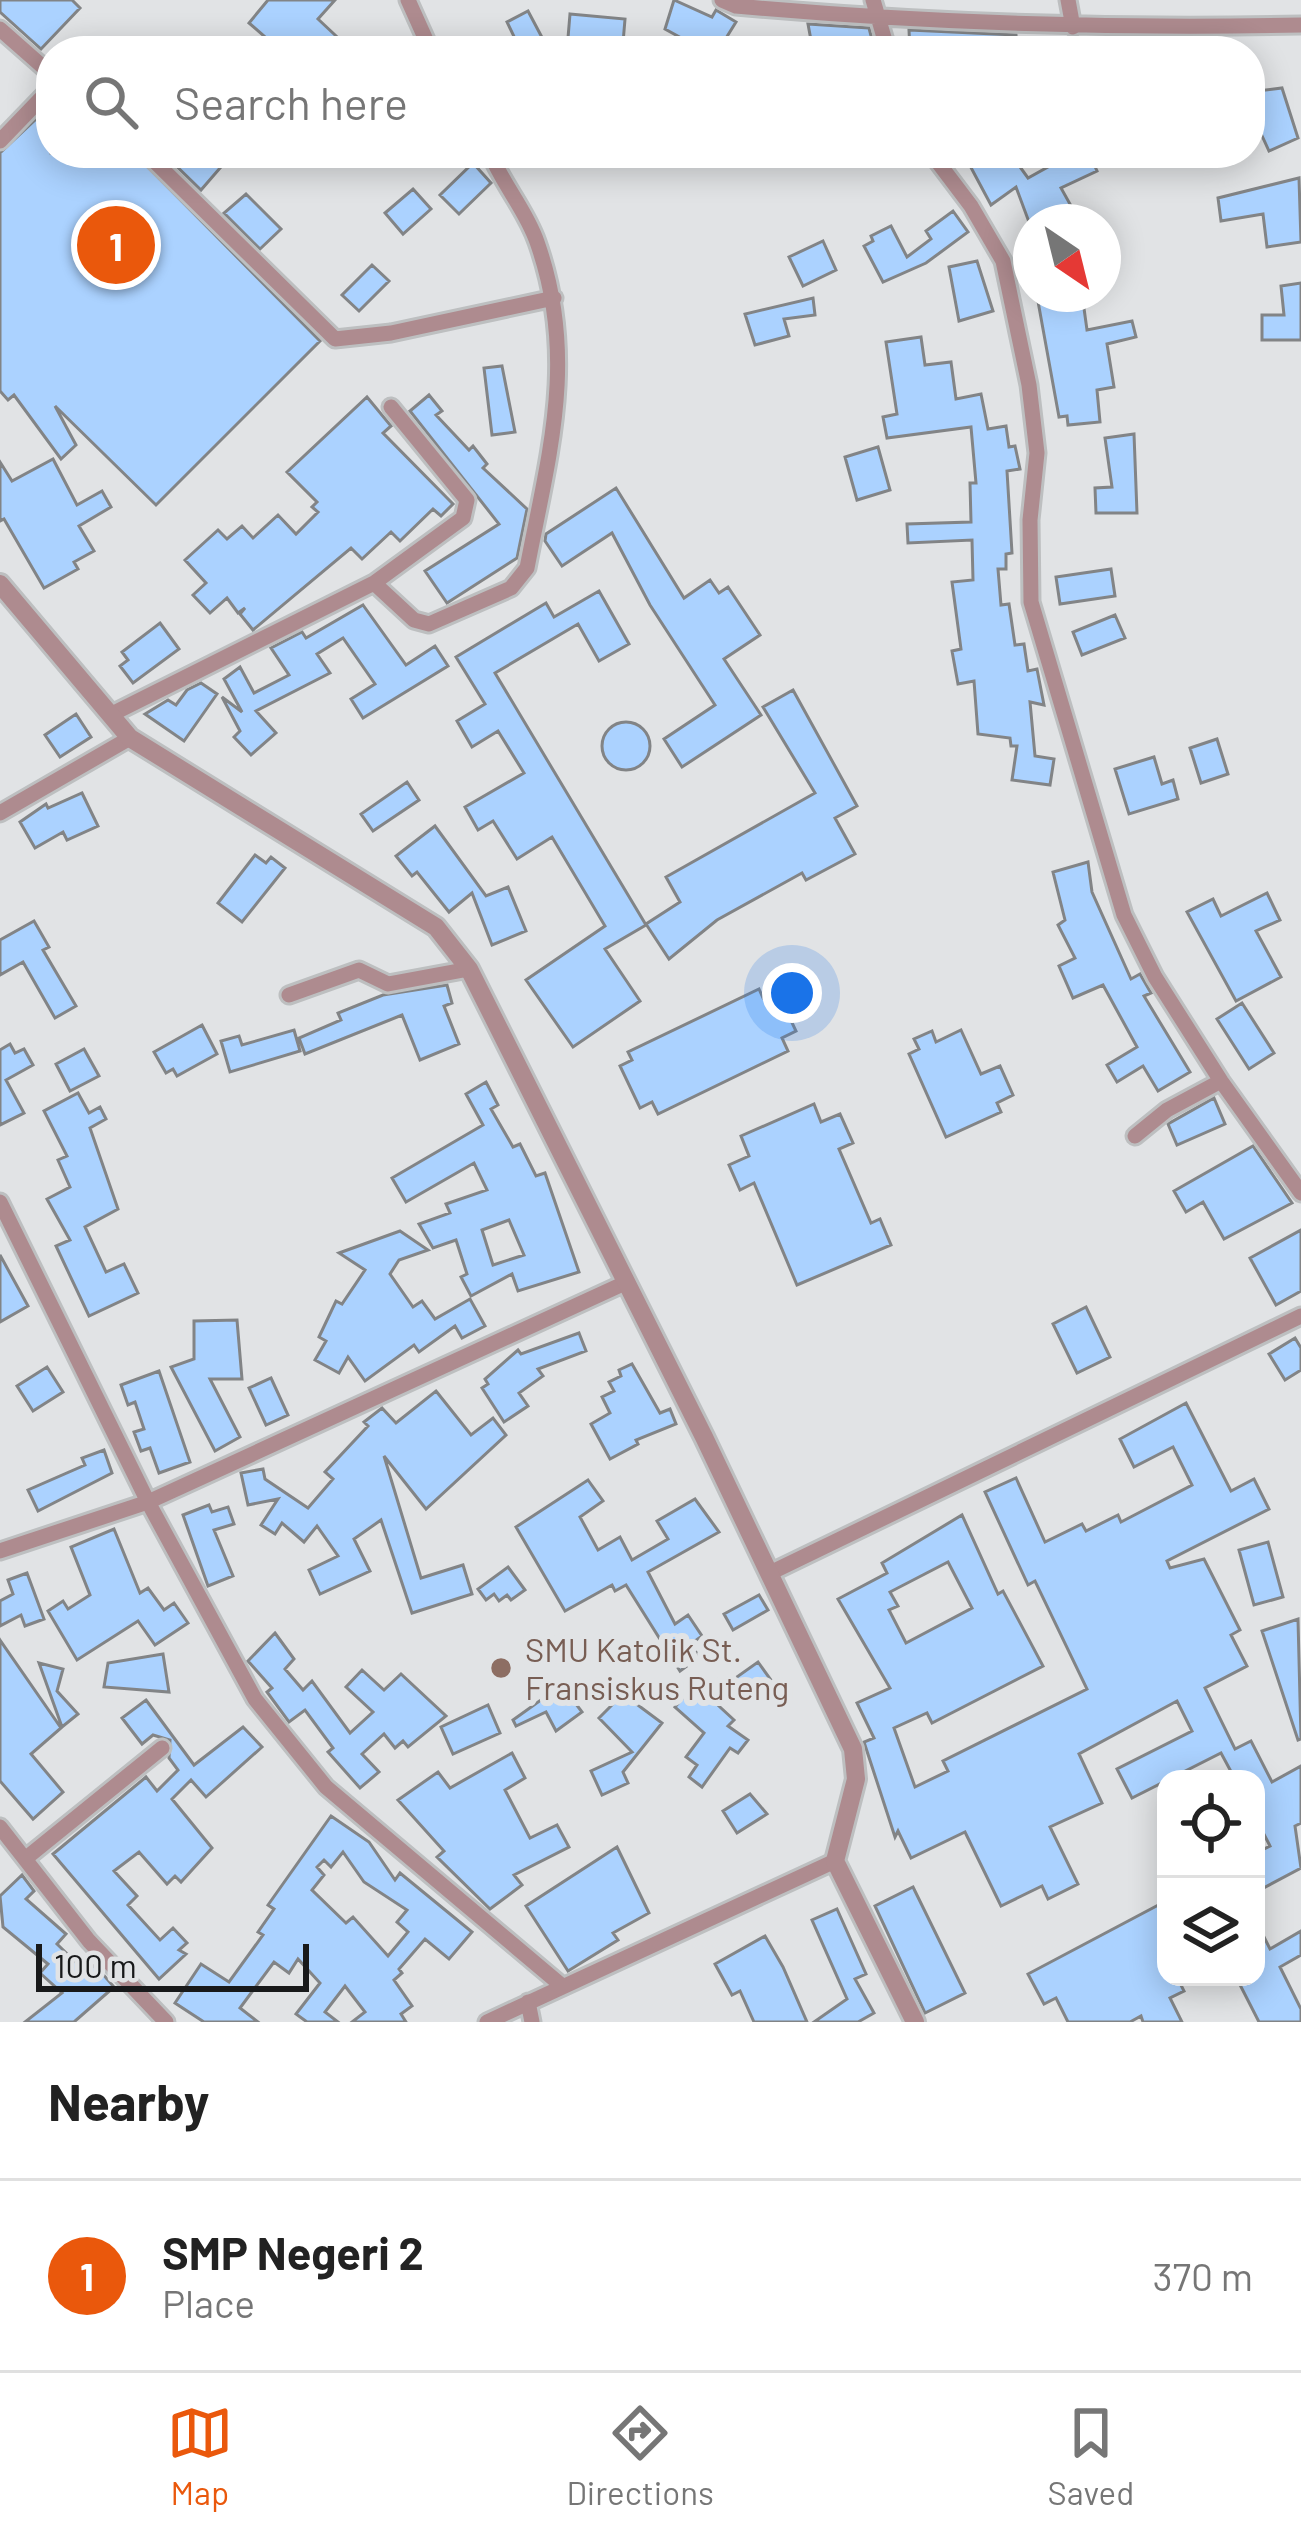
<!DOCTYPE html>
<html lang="en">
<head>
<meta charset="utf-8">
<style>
  :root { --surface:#fff; --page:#f2f2f2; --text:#222; --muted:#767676; --line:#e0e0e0; --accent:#ea580c }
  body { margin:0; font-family:Barlow,sans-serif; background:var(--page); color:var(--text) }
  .controls { position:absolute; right:36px; bottom:36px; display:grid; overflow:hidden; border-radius:24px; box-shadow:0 6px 30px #0003 }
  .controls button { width:108px; height:108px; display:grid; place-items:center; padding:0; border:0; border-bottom:3px solid var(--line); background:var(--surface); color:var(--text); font:60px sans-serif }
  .compass { position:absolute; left:1013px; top:204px; width:108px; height:108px; border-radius:50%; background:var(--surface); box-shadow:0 6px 30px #0003; rotate:145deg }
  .scale { position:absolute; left:36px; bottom:30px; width:273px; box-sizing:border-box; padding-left:12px; border:6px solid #18191a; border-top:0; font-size:33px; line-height:42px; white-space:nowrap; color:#18191a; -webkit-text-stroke:9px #e1e3e5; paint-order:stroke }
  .you { position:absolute; left:792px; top:993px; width:42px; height:42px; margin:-30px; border:9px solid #fff; border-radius:50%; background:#1a73e8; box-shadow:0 0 0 18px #1a73e833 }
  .badge { display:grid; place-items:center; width:78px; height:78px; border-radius:50%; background:var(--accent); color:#fff; font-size:39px; font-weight:700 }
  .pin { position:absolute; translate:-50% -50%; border:6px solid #fff; box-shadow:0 3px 12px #0006 }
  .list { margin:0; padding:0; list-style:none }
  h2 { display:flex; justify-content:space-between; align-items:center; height:156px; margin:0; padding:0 48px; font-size:51px }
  h2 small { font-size:39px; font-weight:400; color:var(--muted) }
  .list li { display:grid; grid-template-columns:78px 1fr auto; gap:36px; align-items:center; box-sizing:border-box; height:192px; padding:0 48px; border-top:3px solid var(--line) }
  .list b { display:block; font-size:45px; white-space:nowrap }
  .list p { margin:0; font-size:39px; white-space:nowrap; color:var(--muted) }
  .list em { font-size:39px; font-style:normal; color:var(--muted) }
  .icon { flex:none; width:66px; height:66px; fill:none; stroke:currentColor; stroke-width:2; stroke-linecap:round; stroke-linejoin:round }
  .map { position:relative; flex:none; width:1301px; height:2022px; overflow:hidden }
  .search { position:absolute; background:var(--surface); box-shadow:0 6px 30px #0003; left:36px; right:36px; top:36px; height:132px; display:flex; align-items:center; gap:30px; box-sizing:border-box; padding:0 42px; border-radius:48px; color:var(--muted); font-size:45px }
  .sheet { height:348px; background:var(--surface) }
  nav { display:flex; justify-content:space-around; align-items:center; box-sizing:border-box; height:168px; border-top:3px solid var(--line); background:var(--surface); font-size:33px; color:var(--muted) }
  nav a { display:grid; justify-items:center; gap:6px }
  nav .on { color:var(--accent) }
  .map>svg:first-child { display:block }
  .building { fill:#abd2ff; stroke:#828486; stroke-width:3; fill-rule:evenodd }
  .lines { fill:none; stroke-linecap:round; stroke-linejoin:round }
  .minor-casing { stroke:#bdbfc0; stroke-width:21 }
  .tertiary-casing { stroke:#bdbfc0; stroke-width:24 }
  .minor { stroke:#ae8b8f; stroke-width:15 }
  .tertiary { stroke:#ae8b8f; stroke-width:18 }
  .education-dot { fill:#8d6e63; stroke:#e1e3e5; stroke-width:4.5 }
  .labels { text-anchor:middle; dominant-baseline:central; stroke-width:12; stroke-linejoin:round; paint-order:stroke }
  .education-label { font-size:33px; fill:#785e54; stroke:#e1e3e5; text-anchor:start }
</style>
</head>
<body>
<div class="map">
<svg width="1301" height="2022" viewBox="0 0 1301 2022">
  <rect width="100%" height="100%" fill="#e1e3e5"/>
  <path class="building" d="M0,0H72L80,8L41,49L0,12Z
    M268,0H335L318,19L352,51H264L272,43L249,23Z
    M674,0L712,17L716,10L736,22L718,51H690L694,45L665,29Z
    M528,11L546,45L535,51L526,41L518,45L507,22Z
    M570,14L625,19L623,43L611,42V51H592V40L568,38Z
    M808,24L869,28L875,51H813Z
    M909,30L1016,35L1017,51H910Z
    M1282,88L1298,138L1269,151L1258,127L1257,91Z
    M51,105V153H134L320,341L156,505L55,406L76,445L61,459L14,395L8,400L0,391V153Z
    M163,153H233L201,190Z
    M981,153H1010L1028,178L1064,158L1062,153H1089L1097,171L1061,188L1080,222H1029L1016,187L991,205L968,162Z
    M473,163L491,183L459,214L440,195Z
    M1299,178L1301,242L1267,247L1263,214L1221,221L1218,198Z
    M413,189L431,209L403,234L385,213Z
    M246,194L281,229L260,249L224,213Z
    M953,211L968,232L926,263L883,282L864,246L873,241L871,236L891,226L907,257L931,239L926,231Z
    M823,241L836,270L803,286L789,257Z
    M977,261L993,311L959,321L949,267Z
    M372,265L389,281L359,311L342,295Z
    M1301,283V340H1262V315H1284L1281,286Z
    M1082,294L1087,330L1132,321L1136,337L1107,344L1114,387L1097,390L1100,422L1068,425L1067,416L1059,417L1037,296Z
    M813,298L815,315L784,319L789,336L755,345L745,314Z
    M921,337L925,365L951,362L956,399L981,394L988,429L1006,426L1009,447L1015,446L1020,469L1007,471L1012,553L1006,554V569H998L1001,605L1009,604L1015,645L1024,644L1028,671L1037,669L1044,705L1030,702L1035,756L1054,759L1050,785L1012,780L1017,746H1011L1010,738L978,734L974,681L958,684L952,651L961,649L952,582L973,580L972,540L908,543L907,524L971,522L970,483H976L971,427L887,438L883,417L897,414L886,342Z
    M502,366L515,432L492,435L484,368Z
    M429,395L442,411L436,415L469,450L473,446L487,464L483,468L527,509L517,558L447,603L425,571L499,524L410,411Z
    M367,397L391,426L383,433L453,504L441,516L433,509L400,541L391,532L362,559L351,548L253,630L240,614L245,608L238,613L227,598L210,613L193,595L206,583L185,560L218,530L227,539L242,526L253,538L278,515L296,534L318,512L312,507L317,502L287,472Z
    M1134,434L1137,513H1096L1095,488L1112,487L1105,438Z
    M878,447L890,490L857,500L845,457Z
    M53,459L77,505L102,491L111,507L79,526L94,551L74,562L78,569L44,588L4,519L0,521V462L12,481Z
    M616,488L684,598L710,580L719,593L728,587L760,635L724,659L761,715L682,767L664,739L715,705L650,605L612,533L562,566L545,541L546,534Z
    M1111,569L1115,596L1060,604L1056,577Z
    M599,591L629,644L599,661L578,624L495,673L646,925L605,949L640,1001L573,1047L526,980L605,926L552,837L517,859L493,821L478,830L465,807L524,773L498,731L472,747L457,721L485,704L456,657L546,603L554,617Z
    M363,605L406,665L435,646L448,666L363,718L351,699L375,684L343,638L317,654L330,673L256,711L276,733L251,755L234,737L240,731L222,697L242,712L224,679L240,667L254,693L289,675L271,648L302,632L306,638Z
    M1115,615L1125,638L1082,655L1073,632Z
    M160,623L179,649L133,683L120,666L128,660L122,652Z
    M201,683L217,694L184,741L145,714L168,700L176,705L187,690Z
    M793,690L857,806L835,818L855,854L806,880L802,873L717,920L669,959L646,924L680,902L666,877L815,793L763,707Z
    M76,714L91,737L60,757L45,735Z
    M602 746a24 24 0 1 1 48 0a24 24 0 1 1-48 0Z
    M1217,739L1228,774L1201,783L1190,748Z
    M1154,757L1162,784L1173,780L1178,799L1129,814L1115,769Z
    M407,782L419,800L373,831L361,814Z
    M82,793L98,826L67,840L63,832L35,848L20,822L46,804L48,808Z
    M435,826L486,896L508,887L526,931L492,945L472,893L449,912L417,872L412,876L396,856Z
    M255,855L266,863L271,857L285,868L242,922L218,903Z
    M1088,862L1092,892L1131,979L1140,974L1151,993L1144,996L1190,1072L1158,1091L1143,1066L1117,1082L1107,1065L1137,1047L1103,985L1073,998L1059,966L1075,958L1058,925L1065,920L1053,872Z
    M1267,893L1280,920L1256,931L1281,977L1236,1001L1187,912L1213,899L1221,916Z
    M34,921L49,947L43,950L76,1006L55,1018L23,962L0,975V940Z
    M447,985L452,1003L444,1006L459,1044L420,1060L402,1015L305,1054L299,1038L341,1020L338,1013L383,995Z
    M759,989L763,998L777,991L796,1031L782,1038L788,1051L658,1114L652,1102L640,1108L620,1066L632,1060L628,1052Z
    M1242,1003L1274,1053L1249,1069L1217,1019Z
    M202,1025L217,1054L177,1076L173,1069L166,1073L154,1052Z
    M294,1030L300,1051L230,1072L221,1041L239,1036L242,1045Z
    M961,1030L981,1074L1000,1066L1013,1095L997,1103L1001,1112L946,1137L909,1054L919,1049L914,1039L932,1031L936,1042Z
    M10,1044L15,1053L24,1049L33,1065L6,1080L24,1113L0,1125V1050Z
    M84,1049L99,1076L70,1091L56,1064Z
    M486,1082L498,1105L491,1109L513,1147L520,1144L536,1176L545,1173L579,1272L518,1291L512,1274L471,1296L461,1277L467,1274L456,1240L433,1248L419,1224L450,1213L446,1204L487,1190L474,1163L406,1202L392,1178L483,1125L466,1094ZM509,1220L524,1255L493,1265L482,1230Z
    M78,1093L89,1113L100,1107L106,1119L90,1128L118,1209L85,1227L106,1272L124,1264L138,1293L89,1316L56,1246L70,1240L47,1199L70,1187L58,1160L67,1156L44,1111Z
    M1214,1098L1225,1124L1177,1145L1168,1124Z
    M814,1104L821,1122L840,1114L853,1143L839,1149L871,1223L880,1219L891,1245L797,1285L754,1183L740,1190L729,1165L749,1156L741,1136Z
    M1253,1146L1292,1203L1224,1239L1203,1202L1186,1212L1174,1191Z
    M1301,1230V1291L1276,1305L1250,1258Z
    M400,1231L428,1250L399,1260L390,1274L413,1307L422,1301L435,1319L470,1299L485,1326L462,1338L455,1326L419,1352L414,1345L365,1381L348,1357L339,1373L315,1360L326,1341L319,1337L336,1301L342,1304L365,1270L339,1253Z
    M0,1255L28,1306L0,1322Z
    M1086,1307L1110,1357L1077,1373L1053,1324Z
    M237,1320L242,1379H210L240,1437L215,1451L171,1367L194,1359V1321Z
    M579,1333L586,1351L538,1369L543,1376L519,1393L528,1406L504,1422L482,1388L488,1384L485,1379L518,1350L521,1354Z
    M1295,1338L1301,1348V1370L1285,1380L1269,1354Z
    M632,1364L660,1413L670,1409L676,1424L636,1440L638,1444L610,1459L591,1424L610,1413L602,1397L614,1391L609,1382L621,1376L619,1370Z
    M47,1367L63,1392L33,1411L17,1386Z
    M159,1371L190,1462L159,1473L150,1448L141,1451L134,1432L144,1429L135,1402L128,1405L121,1385Z
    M271,1378L288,1415L266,1425L249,1388Z
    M436,1391L471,1435L493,1418L506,1435L426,1509L384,1456L421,1578L463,1565L472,1594L412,1613L381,1520L354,1539L370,1571L320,1594L309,1570L338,1556L317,1526L304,1542L282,1523L275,1534L261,1525L278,1499L248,1505L241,1473L263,1469L265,1479L308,1508L333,1479L325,1472L368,1426L364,1422L382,1408L396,1423Z
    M1186,1403L1231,1491L1254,1479L1269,1509L1167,1561L1170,1568L1204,1559L1240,1630L1231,1635L1247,1666L1205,1688L1235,1749L1251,1741L1272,1782L1301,1766V1823L1295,1826L1301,1868L1256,1892V1853L1270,1846L1256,1819V1779H1235L1221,1753L1132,1798L1117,1769L1192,1731L1177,1701L1079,1754L1102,1803L1050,1827L1078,1884L1048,1899L1042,1886L1001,1906L965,1832L911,1858L898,1831L895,1837L864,1742L874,1738L857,1703L890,1688L838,1599L887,1573L882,1563L962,1515L998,1594L1003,1591L1043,1666L932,1723L927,1713L894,1728L915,1787L948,1771L943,1761L1087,1689L1035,1581L1028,1585L985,1492L1016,1478L1045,1542L1082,1524L1086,1531L1118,1515L1121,1522L1192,1485L1173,1447L1134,1467L1120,1439ZM948,1562L972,1608L906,1643L889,1610L898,1606L890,1592Z
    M104,1450L112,1473L38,1511L28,1490L85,1465L82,1458Z
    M588,1480L603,1501L580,1517L598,1550L620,1537L632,1560L668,1539L657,1521L695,1499L719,1532L648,1572L675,1624L688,1615L702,1636L691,1644L699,1657L680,1671L626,1585L615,1591L612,1585L565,1611L516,1527Z
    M209,1505L212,1512L228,1507L234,1524L214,1530L233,1576L208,1586L183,1515Z
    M114,1529L140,1593L148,1588L164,1610L174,1603L188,1623L155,1645L138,1621L77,1660L48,1611L63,1601L68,1609L90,1595L71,1547Z
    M1268,1542L1283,1597L1254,1605L1239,1550Z
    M508,1567L525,1590L511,1600L507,1595L499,1601L494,1594L486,1600L478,1589Z
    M27,1573L44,1619L25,1626L21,1615L0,1626V1601L13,1594L8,1580Z
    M759,1595L768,1610L733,1630L724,1614Z
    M1298,1619L1301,1739L1298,1740L1262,1631Z
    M275,1633L294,1659L285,1669L303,1690L312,1681L350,1733L373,1712L346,1687L362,1670L384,1690L401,1674L446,1716L408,1747L403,1741L395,1748L384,1734L362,1754L379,1772L360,1788L328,1752L333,1748L305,1710L289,1722L267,1692L272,1688L248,1661Z
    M0,1640L61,1728L31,1754L63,1792L33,1819L0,1781Z
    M163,1654L169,1692L104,1687L108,1663Z
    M758,1662L773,1683L749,1700L734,1679Z
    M39,1663L63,1669L57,1691L78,1714L62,1727Z
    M695,1684L734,1720L728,1726L748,1740L738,1753L730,1748L702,1787L689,1777L697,1765L686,1757L704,1733L675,1707Z
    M552,1692L557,1699L567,1692L582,1712L556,1731L546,1712L516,1726L513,1720Z
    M623,1694L662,1723L623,1772L628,1783L602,1795L591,1771L632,1752L599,1718Z
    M146,1700L194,1765L243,1727L262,1747L206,1797L191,1780L172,1799L212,1848L181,1882L175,1876L167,1884L139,1852L114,1871L137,1896L128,1905L160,1940L173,1928L187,1943L179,1950L186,1954L159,1979L53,1854L146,1777L157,1791L178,1770L169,1758L170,1740L153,1735L142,1744L122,1718Z
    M488,1705L500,1733L453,1754L441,1727Z
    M512,1753L525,1778L505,1790L530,1838L557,1825L569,1847L514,1875L522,1885L490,1909L437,1857L444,1851L398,1800L438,1772L450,1788Z
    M750,1794L767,1814L737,1833L723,1811Z
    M331,1816L369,1842L395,1880L400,1873L472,1932L449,1959L425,1939L399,1969L402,1973L394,1980L412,2006L401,2014L406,2022H352L365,2012L345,1986L325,2012L338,2022H307L296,2014L320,1983L298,1959L289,1973L274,1962L240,2008L258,2022H204L175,2003L201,1964L229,1982L263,1935L258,1932L274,1909L268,1905ZM343,1852L364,1882L407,1910L397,1922L408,1932L388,1956L353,1917L346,1923L312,1890L324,1875L317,1867L324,1860L331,1867Z
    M617,1847L649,1913L613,1933L618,1940L568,1971L526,1906Z
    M22,1875L34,1891L26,1899L66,1934L57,1944L86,1972L95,1965L114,1987L74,2022H25L62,1993L40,1973L48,1964L3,1927L0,1896Z
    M913,1887L965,1993L925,2013L875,1906Z
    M1166,1901V1977H1177L1184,1991L1170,1998L1182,2022H1143L1141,2016L1130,2022H1068L1056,1998L1044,2004L1028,1974Z
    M837,1909L866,1974L855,1979L874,2013L858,2022H814L847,1999L812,1920Z
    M1256,1921L1270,1949L1301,1931V1955L1280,1967L1301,2009V2022H1259L1236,1977H1256Z
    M765,1936L783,1967L807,2022H754L740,1991L732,1995L715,1964Z"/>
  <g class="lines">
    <defs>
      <path id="minor" d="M408,0L431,51
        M722,0L736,6C924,23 1112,29 1301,25
        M873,0L888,51
        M1068,0L1073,27
        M0,29L51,74
        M0,141L51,88
        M146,153L335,339L391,333L554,298
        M931,153L971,206L1003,261L1029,385L1037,453L1030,520L1031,602L1124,915L1155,977L1221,1081L1301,1193
        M374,583L414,620L429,624L511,588L527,568C549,453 578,358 537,242C526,210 503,185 490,153
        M110,715L374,583L463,518L467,500L391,407
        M0,813L130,738
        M289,995L359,970L388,984L469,969
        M1135,1136L1167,1110L1221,1081
        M0,1202L148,1502L255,1699L326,1787L561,1985
        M0,1551L148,1502L625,1283
        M770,1573L1301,1316
        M0,1827L89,1941L166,2022
        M25,1859L162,1748
        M528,2002L532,2022
        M487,2022L835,1861"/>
      <path id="tertiary" d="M0,584L130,738L436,927L469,969L704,1437L853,1749L856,1779L835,1861L915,2022"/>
    </defs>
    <use href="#minor" class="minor-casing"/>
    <use href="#tertiary" class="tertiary-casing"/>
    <use href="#minor" class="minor"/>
    <use href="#tertiary" class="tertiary"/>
  </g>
  <circle class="education-dot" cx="501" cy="1668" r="12"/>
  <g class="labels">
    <g class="education-label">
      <text x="525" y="1649">SMU Katolik St.<tspan x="525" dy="38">Fransiskus Ruteng</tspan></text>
    </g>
  </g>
</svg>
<div class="controls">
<button><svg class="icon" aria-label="locate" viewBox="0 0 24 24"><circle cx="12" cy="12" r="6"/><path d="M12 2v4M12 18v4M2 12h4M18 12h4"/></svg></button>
<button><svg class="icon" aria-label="layers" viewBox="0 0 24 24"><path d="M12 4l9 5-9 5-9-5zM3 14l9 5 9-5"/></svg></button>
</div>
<svg class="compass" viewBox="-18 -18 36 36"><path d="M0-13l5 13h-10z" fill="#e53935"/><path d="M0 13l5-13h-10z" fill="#767676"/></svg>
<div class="scale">100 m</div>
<div class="you"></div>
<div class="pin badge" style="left:116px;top:245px">1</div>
<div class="search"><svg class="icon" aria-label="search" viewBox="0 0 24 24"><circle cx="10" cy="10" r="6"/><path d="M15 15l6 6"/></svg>Search here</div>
</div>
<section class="sheet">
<h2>Nearby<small></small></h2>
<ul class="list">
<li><span class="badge">1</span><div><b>SMP Negeri 2</b><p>Place</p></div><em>370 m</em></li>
</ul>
</section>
<nav>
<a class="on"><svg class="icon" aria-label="map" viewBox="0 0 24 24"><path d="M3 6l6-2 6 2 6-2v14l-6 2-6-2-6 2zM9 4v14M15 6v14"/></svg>Map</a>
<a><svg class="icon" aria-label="directions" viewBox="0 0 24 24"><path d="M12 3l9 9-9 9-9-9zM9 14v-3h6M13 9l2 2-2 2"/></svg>Directions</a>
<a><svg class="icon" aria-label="saved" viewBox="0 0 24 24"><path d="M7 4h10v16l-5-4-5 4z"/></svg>Saved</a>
</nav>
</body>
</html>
